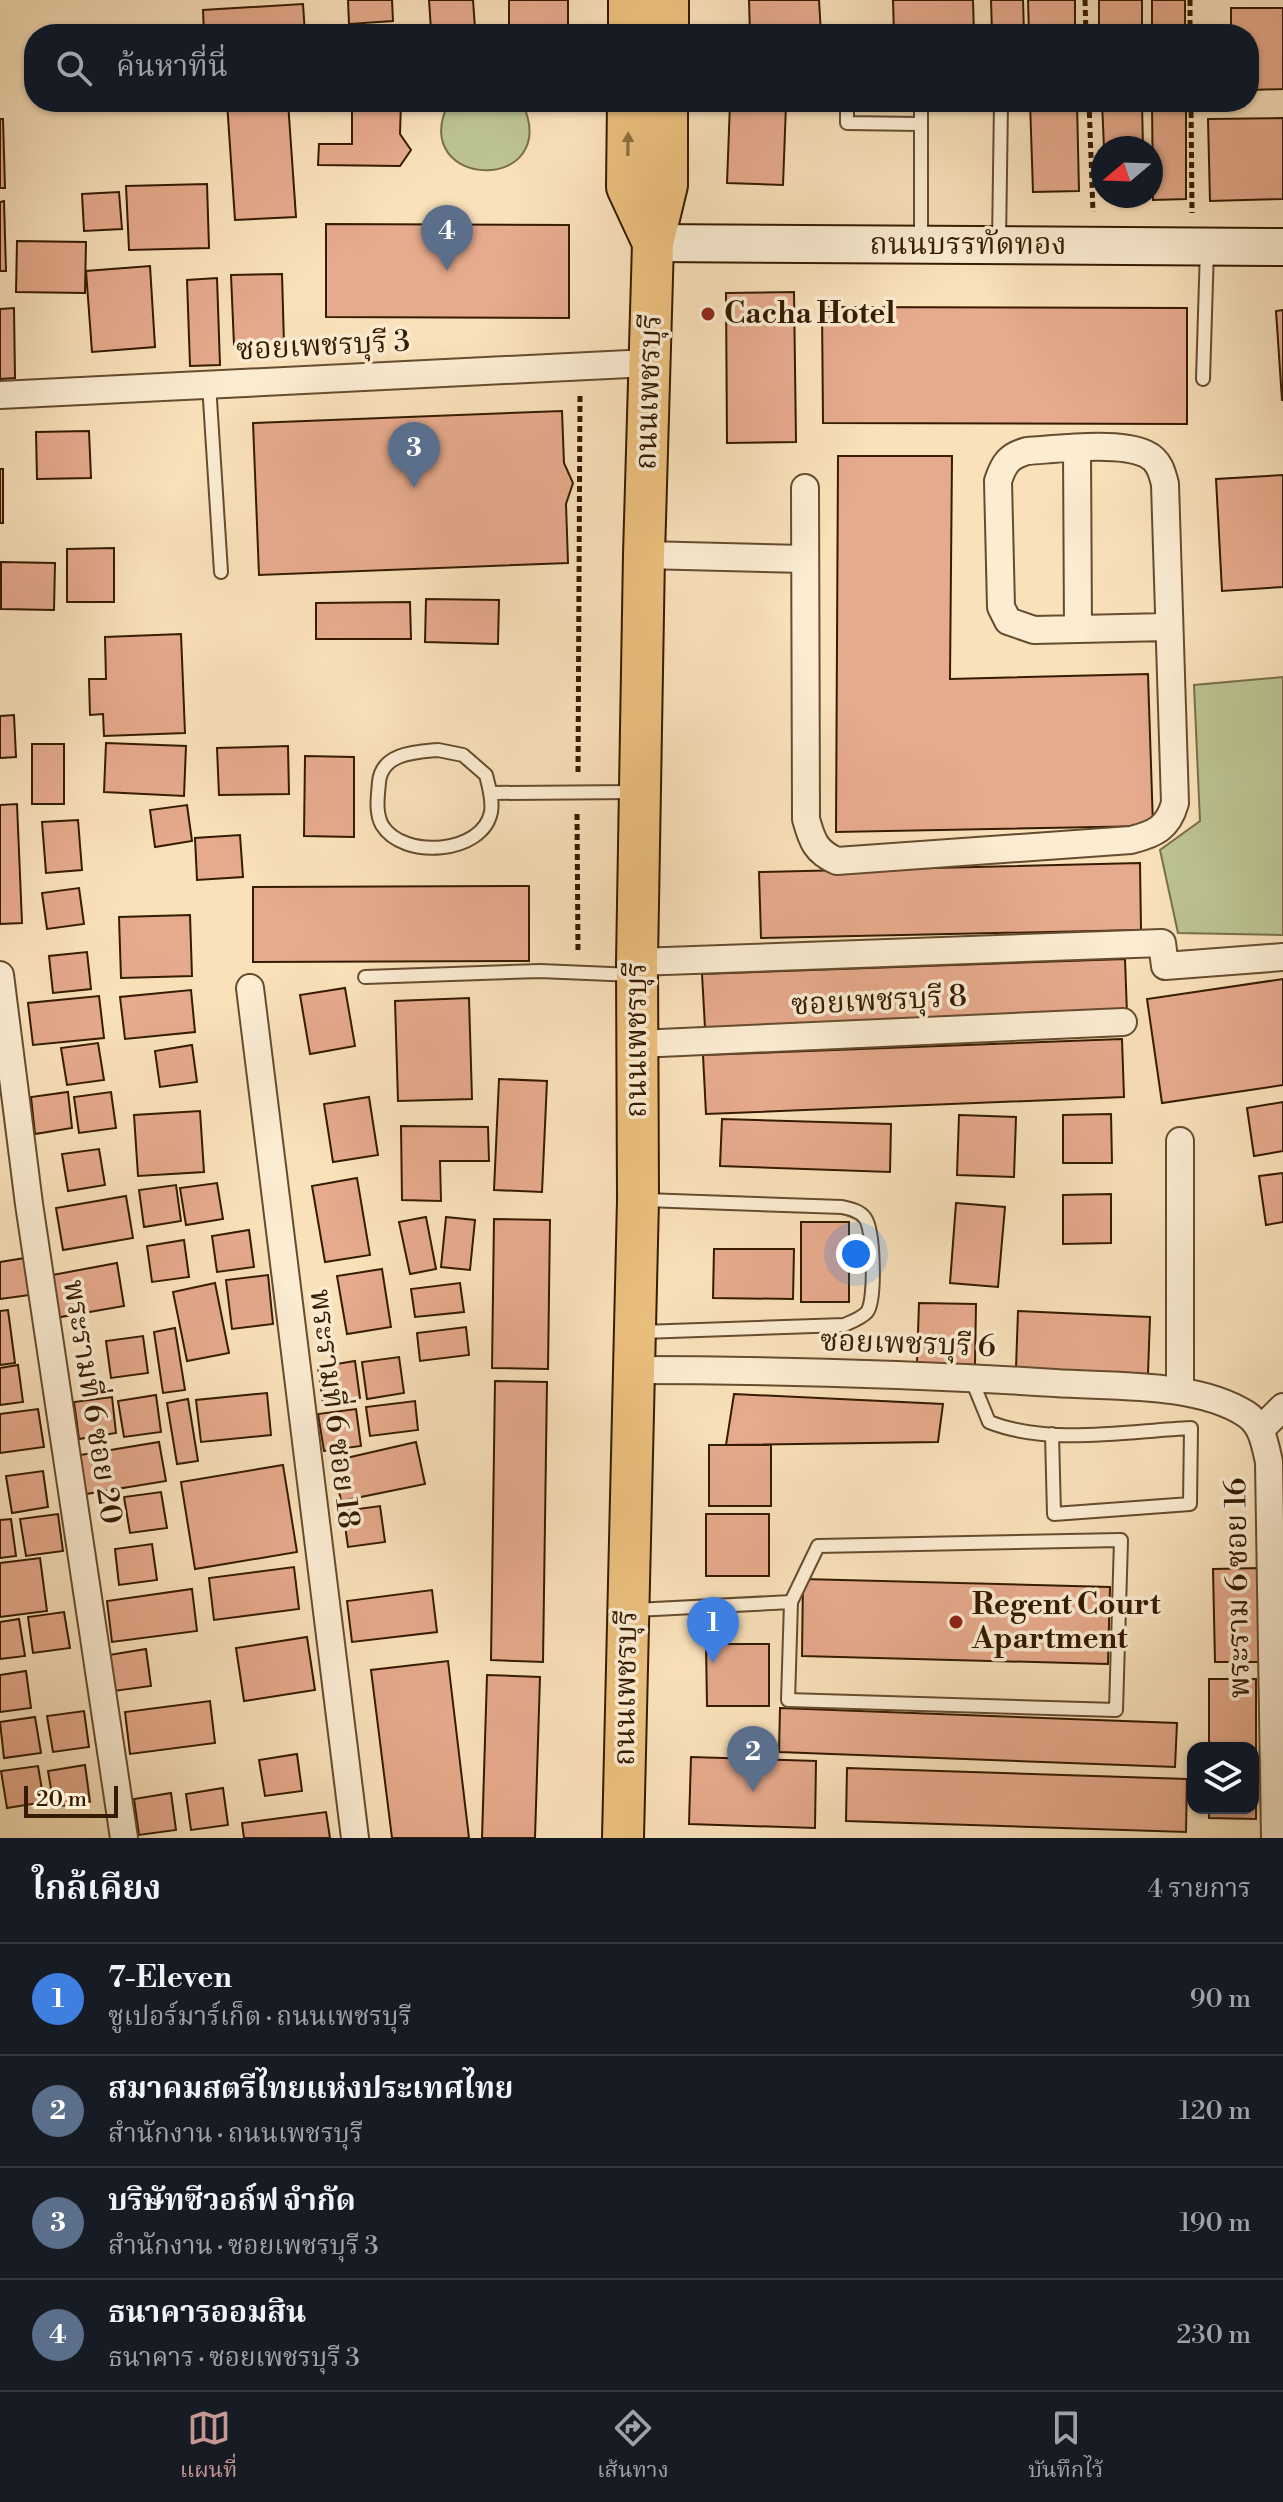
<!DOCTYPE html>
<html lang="th">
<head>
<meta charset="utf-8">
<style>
  :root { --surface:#171b24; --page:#20242c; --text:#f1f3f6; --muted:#9ea1a6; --line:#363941; --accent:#c59692 }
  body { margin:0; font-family:"Libre Bodoni","Noto Serif Thai",serif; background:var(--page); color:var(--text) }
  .controls { position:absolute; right:24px; bottom:24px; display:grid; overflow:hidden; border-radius:16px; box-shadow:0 2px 6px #0004 }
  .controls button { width:72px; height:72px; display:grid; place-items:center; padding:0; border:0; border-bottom:2px solid var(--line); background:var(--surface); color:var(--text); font:40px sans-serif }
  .compass { position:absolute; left:1091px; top:136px; width:72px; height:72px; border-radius:50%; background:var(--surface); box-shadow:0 2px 6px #0004; rotate:251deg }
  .scale { position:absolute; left:24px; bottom:20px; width:94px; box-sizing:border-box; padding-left:8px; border:4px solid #351b00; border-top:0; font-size:22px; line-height:28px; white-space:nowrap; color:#351b00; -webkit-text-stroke:6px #fbecd2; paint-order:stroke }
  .you { position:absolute; left:856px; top:1254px; width:28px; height:28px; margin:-20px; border:6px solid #fff; border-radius:50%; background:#1a73e8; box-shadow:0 0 0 12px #1a73e833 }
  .badge { display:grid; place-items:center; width:52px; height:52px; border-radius:50%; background:var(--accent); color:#fff; font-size:26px; font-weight:700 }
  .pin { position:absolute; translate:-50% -66px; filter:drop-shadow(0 2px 4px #0008) }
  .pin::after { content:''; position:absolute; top:42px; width:28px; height:24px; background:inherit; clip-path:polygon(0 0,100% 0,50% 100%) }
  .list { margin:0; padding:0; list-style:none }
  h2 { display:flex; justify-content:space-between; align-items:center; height:104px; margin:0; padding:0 32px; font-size:34px }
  h2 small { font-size:26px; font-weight:400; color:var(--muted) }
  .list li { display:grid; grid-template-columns:52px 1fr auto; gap:24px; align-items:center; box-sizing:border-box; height:112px; padding:0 32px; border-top:2px solid var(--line) }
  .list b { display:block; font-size:30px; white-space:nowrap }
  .list p { margin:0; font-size:26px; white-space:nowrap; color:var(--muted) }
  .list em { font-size:26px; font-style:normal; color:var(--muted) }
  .icon { flex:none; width:44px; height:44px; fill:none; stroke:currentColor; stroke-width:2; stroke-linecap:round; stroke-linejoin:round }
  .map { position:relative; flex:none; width:1283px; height:1838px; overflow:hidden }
  .search { position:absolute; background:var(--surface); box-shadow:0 2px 6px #0004; left:24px; right:24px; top:24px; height:88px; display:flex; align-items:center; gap:20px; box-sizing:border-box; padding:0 28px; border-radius:32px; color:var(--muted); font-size:30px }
  .sheet { height:552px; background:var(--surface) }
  nav { display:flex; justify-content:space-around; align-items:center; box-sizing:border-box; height:112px; border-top:2px solid var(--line); background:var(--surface); font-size:22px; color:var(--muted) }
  nav a { display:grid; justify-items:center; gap:4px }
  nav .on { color:var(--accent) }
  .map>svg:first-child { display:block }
  .green { fill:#bcc391; stroke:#786f48; stroke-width:2 }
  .building { fill:#e6aa8c; stroke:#351b00; stroke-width:2 }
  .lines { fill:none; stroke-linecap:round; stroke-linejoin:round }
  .service-casing { stroke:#664c2e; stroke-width:16 }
  .minor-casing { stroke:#664c2e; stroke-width:30 }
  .secondary-casing { stroke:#351b00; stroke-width:40 }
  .primary-casing { stroke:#351b00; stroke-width:44 }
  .path { stroke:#351b00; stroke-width:5; stroke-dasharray:6 4; stroke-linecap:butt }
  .service { stroke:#fbecd2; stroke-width:12 }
  .minor { stroke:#fbecd2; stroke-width:26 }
  .secondary { stroke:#fbecd2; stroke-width:36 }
  .primary { stroke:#ecc07d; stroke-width:40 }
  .oneway { fill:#906e3e }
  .poi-dot { fill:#8f2418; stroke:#fbecd2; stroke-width:3 }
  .labels { text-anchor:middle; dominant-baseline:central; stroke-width:7; stroke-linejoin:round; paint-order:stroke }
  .street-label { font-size:30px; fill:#351b00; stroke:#fbecd2 }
  .poi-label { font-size:30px; font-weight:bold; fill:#351b00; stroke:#fbecd2; text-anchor:start }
</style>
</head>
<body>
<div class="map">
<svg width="1283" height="1838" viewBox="0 0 1283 1838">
  <rect width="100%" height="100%" fill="#f9e1ba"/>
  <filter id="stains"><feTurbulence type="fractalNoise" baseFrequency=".0025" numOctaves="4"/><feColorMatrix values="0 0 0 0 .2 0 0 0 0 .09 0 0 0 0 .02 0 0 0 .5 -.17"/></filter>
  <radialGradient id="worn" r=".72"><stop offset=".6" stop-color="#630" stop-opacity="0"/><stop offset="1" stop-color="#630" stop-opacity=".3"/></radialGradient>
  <path class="green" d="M449,102H522C565,195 405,191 449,102Z
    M1283,677V935L1178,933L1160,850L1200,821L1194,685Z"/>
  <path class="building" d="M348,0H392L393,21L349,24Z
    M429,0H473L475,28L431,30Z
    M509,0H568V34H509Z
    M749,0H819L821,34H750Z
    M893,0H973L974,34H894Z
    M991,0H1023L1024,34H992Z
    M1028,0H1075V34H1029Z
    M1099,0H1142V34H1099Z
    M1152,0H1185V34H1152Z
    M303,4L305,34H204L203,10Z
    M1231,8H1283V89L1249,90V34H1231Z
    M227,102H288L296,217L235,220Z
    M337,102H401L400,134L411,150L400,166L318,165L319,144H352V109H337Z
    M1030,102H1077L1079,191L1033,192Z
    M1102,102H1142L1143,148H1104Z
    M1152,102H1186V199L1153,200Z
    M730,103L786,105L783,185L727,183Z
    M1283,118V199L1210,201L1208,119Z
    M0,119H3L5,188H0Z
    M207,184L209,248L129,250L126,186Z
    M119,192L122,229L84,231L82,194Z
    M4,201L6,271H0V202Z
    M326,224L569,225V318L326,317Z
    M17,241L86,242L85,293L16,292Z
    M150,266L155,347L92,352L86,271Z
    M282,274L284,344L234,345L231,275Z
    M217,278L220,365L190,366L187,280Z
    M794,292L796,442L727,443L726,293Z
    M822,307L1187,308V424L823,423Z
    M14,308L15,378L0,379V309Z
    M1283,310V400H1282L1276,311Z
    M562,411L564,463L573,483L566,504L568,563L259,575L253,423Z
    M89,431L91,478L37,479L36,432Z
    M838,456H952L950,679L1148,674L1153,826L836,832Z
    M0,469H3V523H0Z
    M1283,475V587L1222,591L1216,479Z
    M114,548V602H67V549Z
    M1,562L55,563L54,610L1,609Z
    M426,599L499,600L498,644L425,642Z
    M410,602L411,639H316V603Z
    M181,634L185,733L104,736L103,714L90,715L89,679H106L105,637Z
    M14,715L16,757L0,758V716Z
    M106,743L186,746L184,796L104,792Z
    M32,744H64V804H32Z
    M288,746L289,794L219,795L217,748Z
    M305,756L354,757V837L304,836Z
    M17,804L22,923L0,924V805Z
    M187,805L192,841L155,847L150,810Z
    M78,820L82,870L46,873L42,822Z
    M240,835L243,877L197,880L195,838Z
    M1140,863L1141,930L761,938L759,872Z
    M529,886V961L253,962V887Z
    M79,888L84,924L47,929L42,893Z
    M190,915L192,976L121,978L119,917Z
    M87,952L91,989L53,993L49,956Z
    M1125,959L1127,1014L705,1028L702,974Z
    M1283,979V1085L1162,1103L1147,999Z
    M345,988L355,1046L310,1054L300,995Z
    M191,990L195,1032L125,1039L120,997Z
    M99,996L104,1038L33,1045L28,1003Z
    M469,998L472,1099L398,1101L395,1001Z
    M1122,1039L1124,1097L706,1114L703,1055Z
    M98,1043L104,1080L67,1085L61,1048Z
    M192,1045L197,1082L160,1087L155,1051Z
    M499,1079L547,1081L542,1192L494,1190Z
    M68,1092L72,1128L35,1134L31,1097Z
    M111,1092L116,1128L79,1133L74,1097Z
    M369,1097L378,1155L333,1162L324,1104Z
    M1283,1102V1151L1254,1156L1247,1108Z
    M200,1111L204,1172L138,1176L134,1115Z
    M1111,1114L1112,1163H1063V1115Z
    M959,1115L1016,1117L1014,1177L957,1175Z
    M722,1119L891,1124L890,1172L720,1166Z
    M401,1126L488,1127L489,1161H440L441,1201L402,1200Z
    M99,1149L105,1185L68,1191L62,1154Z
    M1283,1173V1222L1266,1225L1259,1176Z
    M357,1178L370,1255L325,1262L312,1186Z
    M217,1183L223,1219L186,1225L180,1188Z
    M176,1185L181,1221L144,1227L139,1190Z
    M1111,1194V1243L1063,1244V1195Z
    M126,1196L133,1238L63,1250L56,1208Z
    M956,1203L1005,1207L998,1287L950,1283Z
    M426,1217L436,1269L410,1274L399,1222Z
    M446,1217L475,1220L470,1270L441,1267Z
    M494,1219L550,1220L548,1369L492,1368Z
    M801,1222H849V1302H801Z
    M249,1230L254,1267L217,1272L212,1236Z
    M184,1240L189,1277L152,1282L147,1246Z
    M714,1249H794L793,1299L713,1298Z
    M25,1258L30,1295L0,1299V1262Z
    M117,1263L124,1306L55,1318L47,1276Z
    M382,1269L391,1327L347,1334L337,1276Z
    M268,1275L273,1324L232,1329L226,1280Z
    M215,1283L229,1353L187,1361L173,1292Z
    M460,1283L464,1312L415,1317L411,1289Z
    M919,1303L976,1304L975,1365L917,1363Z
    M8,1310L15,1363L0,1365V1311Z
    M1018,1311L1150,1317L1148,1374L1016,1368Z
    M466,1327L469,1355L420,1361L417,1333Z
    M175,1328L185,1390L163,1393L154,1332Z
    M143,1336L148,1373L111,1378L106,1341Z
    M399,1357L404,1393L367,1399L362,1362Z
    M355,1361L360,1398L323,1403L318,1367Z
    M18,1365L23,1402L0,1405V1368Z
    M495,1381L547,1382L543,1662L491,1660Z
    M267,1393L271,1435L201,1442L196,1400Z
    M734,1394L943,1404L938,1442L726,1445Z
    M156,1395L161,1432L124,1437L118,1401Z
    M112,1397L116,1433L79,1439L74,1402Z
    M188,1399L198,1461L177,1464L167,1403Z
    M415,1401L418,1430L370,1436L366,1407Z
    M38,1409L44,1447L0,1453V1414Z
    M356,1409L361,1446L324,1451L318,1414Z
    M159,1442L166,1481L86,1494L80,1455Z
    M416,1442L425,1484L341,1501L333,1461Z
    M709,1445H771V1506H709Z
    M283,1465L297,1552L195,1569L181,1482Z
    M43,1471L48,1507L12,1513L6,1476Z
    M161,1492L167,1528L130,1533L124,1497Z
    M380,1506L385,1542L348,1547L343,1511Z
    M58,1514L63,1551L26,1556L20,1519Z
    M706,1514H769V1576H706Z
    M11,1519L16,1556L0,1558V1520Z
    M152,1544L157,1580L119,1585L115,1549Z
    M40,1558L47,1611L0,1617V1563Z
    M294,1567L299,1609L214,1620L209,1578Z
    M1261,1568L1263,1662H1215L1213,1569Z
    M803,1579L1110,1587L1108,1664L802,1656Z
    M192,1589L197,1631L112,1642L107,1601Z
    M432,1590L437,1632L352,1642L347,1601Z
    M64,1612L70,1648L33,1653L28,1617Z
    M19,1619L25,1656L0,1659V1622Z
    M307,1637L315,1690L244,1701L236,1648Z
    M706,1644H769V1706H707Z
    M146,1649L151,1686L114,1691L109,1655Z
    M448,1661L469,1838H392L371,1670Z
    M26,1671L31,1708L0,1712V1675Z
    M487,1675L540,1677L535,1838H482Z
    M1209,1679H1256V1819L1209,1818V1808H1253V1748H1209Z
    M210,1701L215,1743L130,1754L125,1712Z
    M780,1708L1177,1723L1175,1767L779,1752Z
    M84,1711L89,1747L53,1752L47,1716Z
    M35,1717L41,1753L4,1758L0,1722Z
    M297,1754L302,1791L265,1796L259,1760Z
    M691,1757L816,1761L815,1828L689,1824Z
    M85,1765L90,1802L54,1807L48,1771Z
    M38,1766L44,1802L7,1808L1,1771Z
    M847,1768L1187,1779L1186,1832L846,1821Z
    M223,1788L228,1825L191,1830L186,1794Z
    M171,1793L176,1830L139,1835L134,1799Z
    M326,1812L330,1838H244L242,1823Z"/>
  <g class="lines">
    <defs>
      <path id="service" d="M847,102V123L921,124
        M921,243V102
        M999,243L1001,102
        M1203,379L1207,249
        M209,384L221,572
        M438,750L463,755L486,775C489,787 493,800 491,812C483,854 403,860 382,825C375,812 378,796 379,782C382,753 415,752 438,750Z
        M490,793L635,792
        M365,977L540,971L634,975
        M642,1332L844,1325C851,1322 862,1318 867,1312C876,1301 874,1229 865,1218C860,1211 851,1209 842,1207L645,1200
        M971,1378L989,1422C1050,1446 1127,1431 1191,1428L1190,1504L1054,1514L1052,1434
        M1121,1540L1116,1710L788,1700L791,1602L818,1546Z
        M635,1610L791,1602"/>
      <path id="minor" d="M0,395L649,363
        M1077,449L1078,629
        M805,488L806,819C812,841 816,852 837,861L1131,840C1155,834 1168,828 1175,803L1165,484C1162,472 1159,460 1146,454C1119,441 1058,449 1027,451C1009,456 1004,463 998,481L1001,607L1008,621L1034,630L1167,627
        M644,555L804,559
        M637,962L1162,943L1165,966L1283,957
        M0,975L29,1204L124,1838
        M250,988L355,1838
        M638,1044L1123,1022
        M1180,1141V1391
        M634,1370C775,1370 914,1374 1055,1383C1113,1387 1196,1382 1246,1414C1262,1424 1265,1444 1269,1462L1275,1838
        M1261,1429L1283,1407"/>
      <path id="secondary" d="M653,243L1283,247"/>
      <path id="primary" d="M629,34V0
        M668,34V0
        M628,102L627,187L653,243
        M623,1838L638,1200L637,962L644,555L653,243L667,185V102"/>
    </defs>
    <use href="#service" class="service-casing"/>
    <use href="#minor" class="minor-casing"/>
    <use href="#secondary" class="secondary-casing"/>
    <use href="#primary" class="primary-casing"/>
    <path class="path" d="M1085,0L1086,34
      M1190,0V34
      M1089,102L1093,212
      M1191,102L1192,213
      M578,772L580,394
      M577,814L578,952"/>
    <use href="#service" class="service"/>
    <use href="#minor" class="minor"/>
    <use href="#secondary" class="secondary"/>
    <use href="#primary" class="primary"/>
  </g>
  <defs><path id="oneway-solid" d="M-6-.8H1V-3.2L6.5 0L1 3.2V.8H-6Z" transform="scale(2)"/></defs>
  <use class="oneway" href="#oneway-solid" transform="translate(628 144) rotate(-89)"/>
  <g class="poi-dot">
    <circle cx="708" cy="314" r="8"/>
    <circle cx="956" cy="1622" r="8"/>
  </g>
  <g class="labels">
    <g class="street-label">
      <text x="968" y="245">ถนนบรรทัดทอง</text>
      <text transform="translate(323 346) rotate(-3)">ซอยเพชรบุรี 3</text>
      <text transform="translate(649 392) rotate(-88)">ถนนเพชรบุรี</text>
      <text transform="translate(879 1001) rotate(-3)">ซอยเพชรบุรี 8</text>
      <text transform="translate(637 1040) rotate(-90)">ถนนเพชรบุรี</text>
      <text transform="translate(908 1344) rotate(2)">ซอยเพชรบุรี 6</text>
      <text transform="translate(92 1402) rotate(81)">พระรามที่ 6 ซอย 20</text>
      <text transform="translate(334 1409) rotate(83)">พระรามที่ 6 ซอย 18</text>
      <text transform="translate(1238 1588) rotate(-91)">พระราม 6 ซอย 16</text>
      <text transform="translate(626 1688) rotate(-89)">ถนนเพชรบุรี</text>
    </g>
    <g class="poi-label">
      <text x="724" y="314">Cacha Hotel</text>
      <text x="972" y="1605">Regent Court<tspan x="972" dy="34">Apartment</tspan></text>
    </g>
  </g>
  <rect width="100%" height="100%" filter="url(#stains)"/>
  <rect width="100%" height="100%" fill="url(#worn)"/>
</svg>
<div class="controls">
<button><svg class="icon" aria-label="layers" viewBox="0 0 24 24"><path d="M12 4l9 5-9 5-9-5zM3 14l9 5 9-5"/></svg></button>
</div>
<svg class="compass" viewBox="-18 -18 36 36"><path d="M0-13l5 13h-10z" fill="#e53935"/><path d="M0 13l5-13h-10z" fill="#9ea1a6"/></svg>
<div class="scale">20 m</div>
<div class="you"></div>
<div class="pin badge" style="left:713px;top:1663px;background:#3f7fe0">1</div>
<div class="pin badge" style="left:753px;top:1792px;background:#5c6f8a">2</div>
<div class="pin badge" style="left:414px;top:488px;background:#5c6f8a">3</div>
<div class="pin badge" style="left:447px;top:271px;background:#5c6f8a">4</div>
<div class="search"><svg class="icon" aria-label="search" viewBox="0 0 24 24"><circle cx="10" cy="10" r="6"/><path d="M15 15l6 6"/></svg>ค้นหาที่นี่</div>
</div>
<section class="sheet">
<h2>ใกล้เคียง<small>4 รายการ</small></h2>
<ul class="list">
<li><span class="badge" style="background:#3f7fe0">1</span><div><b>7-Eleven</b><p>ซูเปอร์มาร์เก็ต · ถนนเพชรบุรี</p></div><em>90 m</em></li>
<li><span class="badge" style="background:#5c6f8a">2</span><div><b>สมาคมสตรีไทยแห่งประเทศไทย</b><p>สำนักงาน · ถนนเพชรบุรี</p></div><em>120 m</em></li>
<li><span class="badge" style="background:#5c6f8a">3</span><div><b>บริษัทซีวอล์ฟ จำกัด</b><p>สำนักงาน · ซอยเพชรบุรี 3</p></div><em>190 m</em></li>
<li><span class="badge" style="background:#5c6f8a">4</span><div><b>ธนาคารออมสิน</b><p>ธนาคาร · ซอยเพชรบุรี 3</p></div><em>230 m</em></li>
</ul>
</section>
<nav>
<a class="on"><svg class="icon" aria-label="map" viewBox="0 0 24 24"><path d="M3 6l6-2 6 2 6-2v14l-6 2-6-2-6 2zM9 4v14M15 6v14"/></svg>แผนที่</a>
<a><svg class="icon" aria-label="directions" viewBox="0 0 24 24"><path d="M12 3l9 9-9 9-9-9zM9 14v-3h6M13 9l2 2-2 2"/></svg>เส้นทาง</a>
<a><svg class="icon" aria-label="saved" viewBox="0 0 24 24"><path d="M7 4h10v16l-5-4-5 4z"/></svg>บันทึกไว้</a>
</nav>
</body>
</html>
